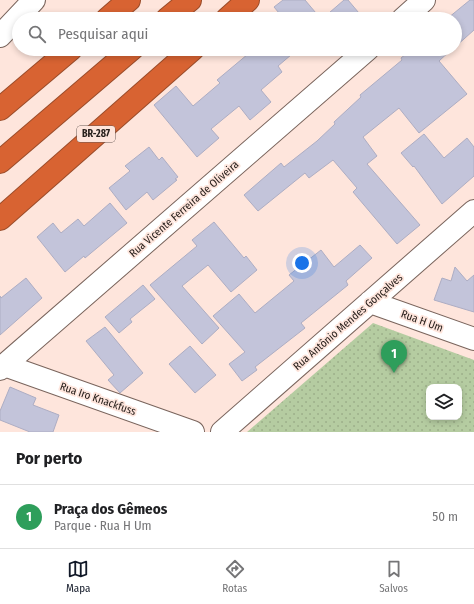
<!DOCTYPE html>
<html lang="pt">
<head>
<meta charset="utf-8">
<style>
  :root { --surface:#fff; --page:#f6f6f6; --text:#202124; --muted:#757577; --line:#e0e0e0; --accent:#111827 }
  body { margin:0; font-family:"Fira Sans Condensed",sans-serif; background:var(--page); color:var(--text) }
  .controls { position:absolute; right:12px; bottom:12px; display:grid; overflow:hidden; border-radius:8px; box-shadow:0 2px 6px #0003 }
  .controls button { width:36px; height:36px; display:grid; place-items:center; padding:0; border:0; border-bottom:1px solid var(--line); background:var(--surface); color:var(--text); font:20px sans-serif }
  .you { position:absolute; left:302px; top:263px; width:14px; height:14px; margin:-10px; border:3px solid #fff; border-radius:50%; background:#1a73e8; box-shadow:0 0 0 6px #1a73e833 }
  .badge { display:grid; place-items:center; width:26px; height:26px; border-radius:50%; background:var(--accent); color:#fff; font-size:13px; font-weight:700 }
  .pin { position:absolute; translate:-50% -33px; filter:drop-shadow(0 1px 2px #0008) }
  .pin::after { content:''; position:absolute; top:21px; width:14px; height:12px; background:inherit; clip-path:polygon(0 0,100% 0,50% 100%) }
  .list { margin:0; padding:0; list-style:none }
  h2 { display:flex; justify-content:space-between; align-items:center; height:52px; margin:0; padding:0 16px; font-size:17px }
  h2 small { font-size:13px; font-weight:400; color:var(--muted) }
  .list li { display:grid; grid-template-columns:26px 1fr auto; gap:12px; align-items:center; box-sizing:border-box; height:64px; padding:0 16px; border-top:1px solid var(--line) }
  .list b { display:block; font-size:15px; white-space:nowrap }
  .list p { margin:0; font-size:13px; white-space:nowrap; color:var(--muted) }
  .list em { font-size:13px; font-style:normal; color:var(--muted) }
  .icon { flex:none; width:22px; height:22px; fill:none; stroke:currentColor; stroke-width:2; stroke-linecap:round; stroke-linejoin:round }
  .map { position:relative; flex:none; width:474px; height:432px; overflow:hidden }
  .search { position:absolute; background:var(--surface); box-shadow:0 2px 6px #0003; left:12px; right:12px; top:12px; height:44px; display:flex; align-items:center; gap:10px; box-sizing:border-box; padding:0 14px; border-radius:22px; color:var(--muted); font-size:15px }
  .sheet { height:116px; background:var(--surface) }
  nav { display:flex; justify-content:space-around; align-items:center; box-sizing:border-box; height:56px; border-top:1px solid var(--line); background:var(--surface); font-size:11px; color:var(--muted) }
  nav a { display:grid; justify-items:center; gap:2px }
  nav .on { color:var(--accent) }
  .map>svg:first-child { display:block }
  .park { fill:url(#park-dots); fill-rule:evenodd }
  .building { fill:#c3c4da; stroke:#adadc3 }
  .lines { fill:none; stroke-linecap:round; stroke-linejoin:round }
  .street-casing { stroke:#79645c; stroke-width:24 }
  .secondary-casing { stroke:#79645c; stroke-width:24 }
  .highway-casing { stroke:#9a4c2a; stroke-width:24 }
  .street { stroke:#fff; stroke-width:22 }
  .secondary { stroke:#fff; stroke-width:22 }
  .highway { stroke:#d86332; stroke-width:22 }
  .labels { text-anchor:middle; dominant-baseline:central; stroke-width:3.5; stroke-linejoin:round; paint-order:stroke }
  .shield { fill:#fee5dc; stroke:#685b56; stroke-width:1 }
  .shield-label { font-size:10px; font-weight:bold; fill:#28201c }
  .street-label { font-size:11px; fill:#28201c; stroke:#fee5dc }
</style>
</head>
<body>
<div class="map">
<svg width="474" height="432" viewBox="0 0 474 432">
  <defs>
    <pattern id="park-dots" width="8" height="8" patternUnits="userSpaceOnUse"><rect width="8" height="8" fill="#b5cca1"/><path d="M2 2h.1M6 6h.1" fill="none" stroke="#9caf8a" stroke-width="1.8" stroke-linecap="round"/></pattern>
  </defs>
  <rect width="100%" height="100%" fill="#fee5dc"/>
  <path class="park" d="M373,323L474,360V432H247ZM429,387H459V417H429Z"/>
  <path class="building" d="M283,0H305L321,19H284L274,7Z
    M344,0H348L364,19H322Z
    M470,0H474V30L455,47V19L448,18Z
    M254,49H298L278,66L282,72L261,90L271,102L250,120L239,106L211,129L219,138L197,157L154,105L176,86L193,106L220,83L217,80Z
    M412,49H452L439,61L467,94L419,133L399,108L363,137L377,156L367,164L420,225L397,244L353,192L357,188L333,160L309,178L305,173L258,211L244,195L281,163L284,167L317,141L335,124L334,122L361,97L360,95L402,60L401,58Z
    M424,134L444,158L467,138L474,147V176L442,204L414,166L413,167L401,153Z
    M149,147L159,160L162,157L178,177L175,179L177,180L153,200L147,192L126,210L109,188L130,171L125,166Z
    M110,203L127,223L85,258L84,256L65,272L37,237L53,223L61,233L78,219L84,226Z
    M214,222L244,258L246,256L257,270L231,292L208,265L182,286L219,328L202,344L150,285L197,246L192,240Z
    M360,245L372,258L346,281L348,285L301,323L305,328L255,367L257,370L242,381L229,364L245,352L213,316L239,294L255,313L294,281L289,275L321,250L334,267Z
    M455,267L467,281L474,275V312L434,300L442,278L451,281Z
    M26,278L42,298L0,335V296L1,298Z
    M143,285L155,299L130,319L132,322L119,333L105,317Z
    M105,327L143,373L120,393L108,380L114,375L86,341Z
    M190,346L216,375L195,393L169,364Z
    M10,387L36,398L33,405L59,415L53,432H30L0,420V411Z"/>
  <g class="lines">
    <defs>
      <path id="street" d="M403,19L424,0
        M370,302L474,339
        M4,365L193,432
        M0,369L368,49
        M222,432L474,211"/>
      <path id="secondary" d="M0,36L34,0"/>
      <path id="highway" d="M107,19L129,0
        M167,19L190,0
        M227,19L248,0
        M0,109L71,49
        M0,162L132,49
        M0,219L193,49"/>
    </defs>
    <use href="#street" class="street-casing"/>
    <use href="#secondary" class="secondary-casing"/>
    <use href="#highway" class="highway-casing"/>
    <use href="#street" class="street"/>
    <use href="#secondary" class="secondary"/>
    <use href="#highway" class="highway"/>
  </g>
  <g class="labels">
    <rect class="shield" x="77" y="126" width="38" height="16" rx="3"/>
    <g class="shield-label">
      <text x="96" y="134">BR-287</text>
    </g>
    <g class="street-label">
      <text transform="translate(184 209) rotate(-41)">Rua Vicente Ferreira de Oliveira</text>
      <text transform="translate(422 321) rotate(20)">Rua H Um</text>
      <text transform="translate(348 322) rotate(-41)">Rua Antônio Mendes Gonçalves</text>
      <text transform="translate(98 399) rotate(19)">Rua Iro Knackfuss</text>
    </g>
  </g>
</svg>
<div class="controls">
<button><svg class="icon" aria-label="layers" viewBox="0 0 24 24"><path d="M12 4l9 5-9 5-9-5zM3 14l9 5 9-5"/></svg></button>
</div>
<div class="you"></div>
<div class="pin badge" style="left:394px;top:373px;background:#2e9e5b">1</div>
<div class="search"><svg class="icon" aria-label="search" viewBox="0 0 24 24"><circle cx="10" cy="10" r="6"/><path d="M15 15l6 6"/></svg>Pesquisar aqui</div>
</div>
<section class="sheet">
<h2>Por perto<small></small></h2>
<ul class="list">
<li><span class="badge" style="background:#2e9e5b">1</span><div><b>Praça dos Gêmeos</b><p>Parque · Rua H Um</p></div><em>50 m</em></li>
</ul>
</section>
<nav>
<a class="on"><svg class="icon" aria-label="map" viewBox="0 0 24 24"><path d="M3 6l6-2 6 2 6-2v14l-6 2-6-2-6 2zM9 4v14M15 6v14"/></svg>Mapa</a>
<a><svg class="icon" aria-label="directions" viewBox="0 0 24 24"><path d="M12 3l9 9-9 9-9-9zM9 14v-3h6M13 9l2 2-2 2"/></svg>Rotas</a>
<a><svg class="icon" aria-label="saved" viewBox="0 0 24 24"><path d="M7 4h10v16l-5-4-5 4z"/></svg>Salvos</a>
</nav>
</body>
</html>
